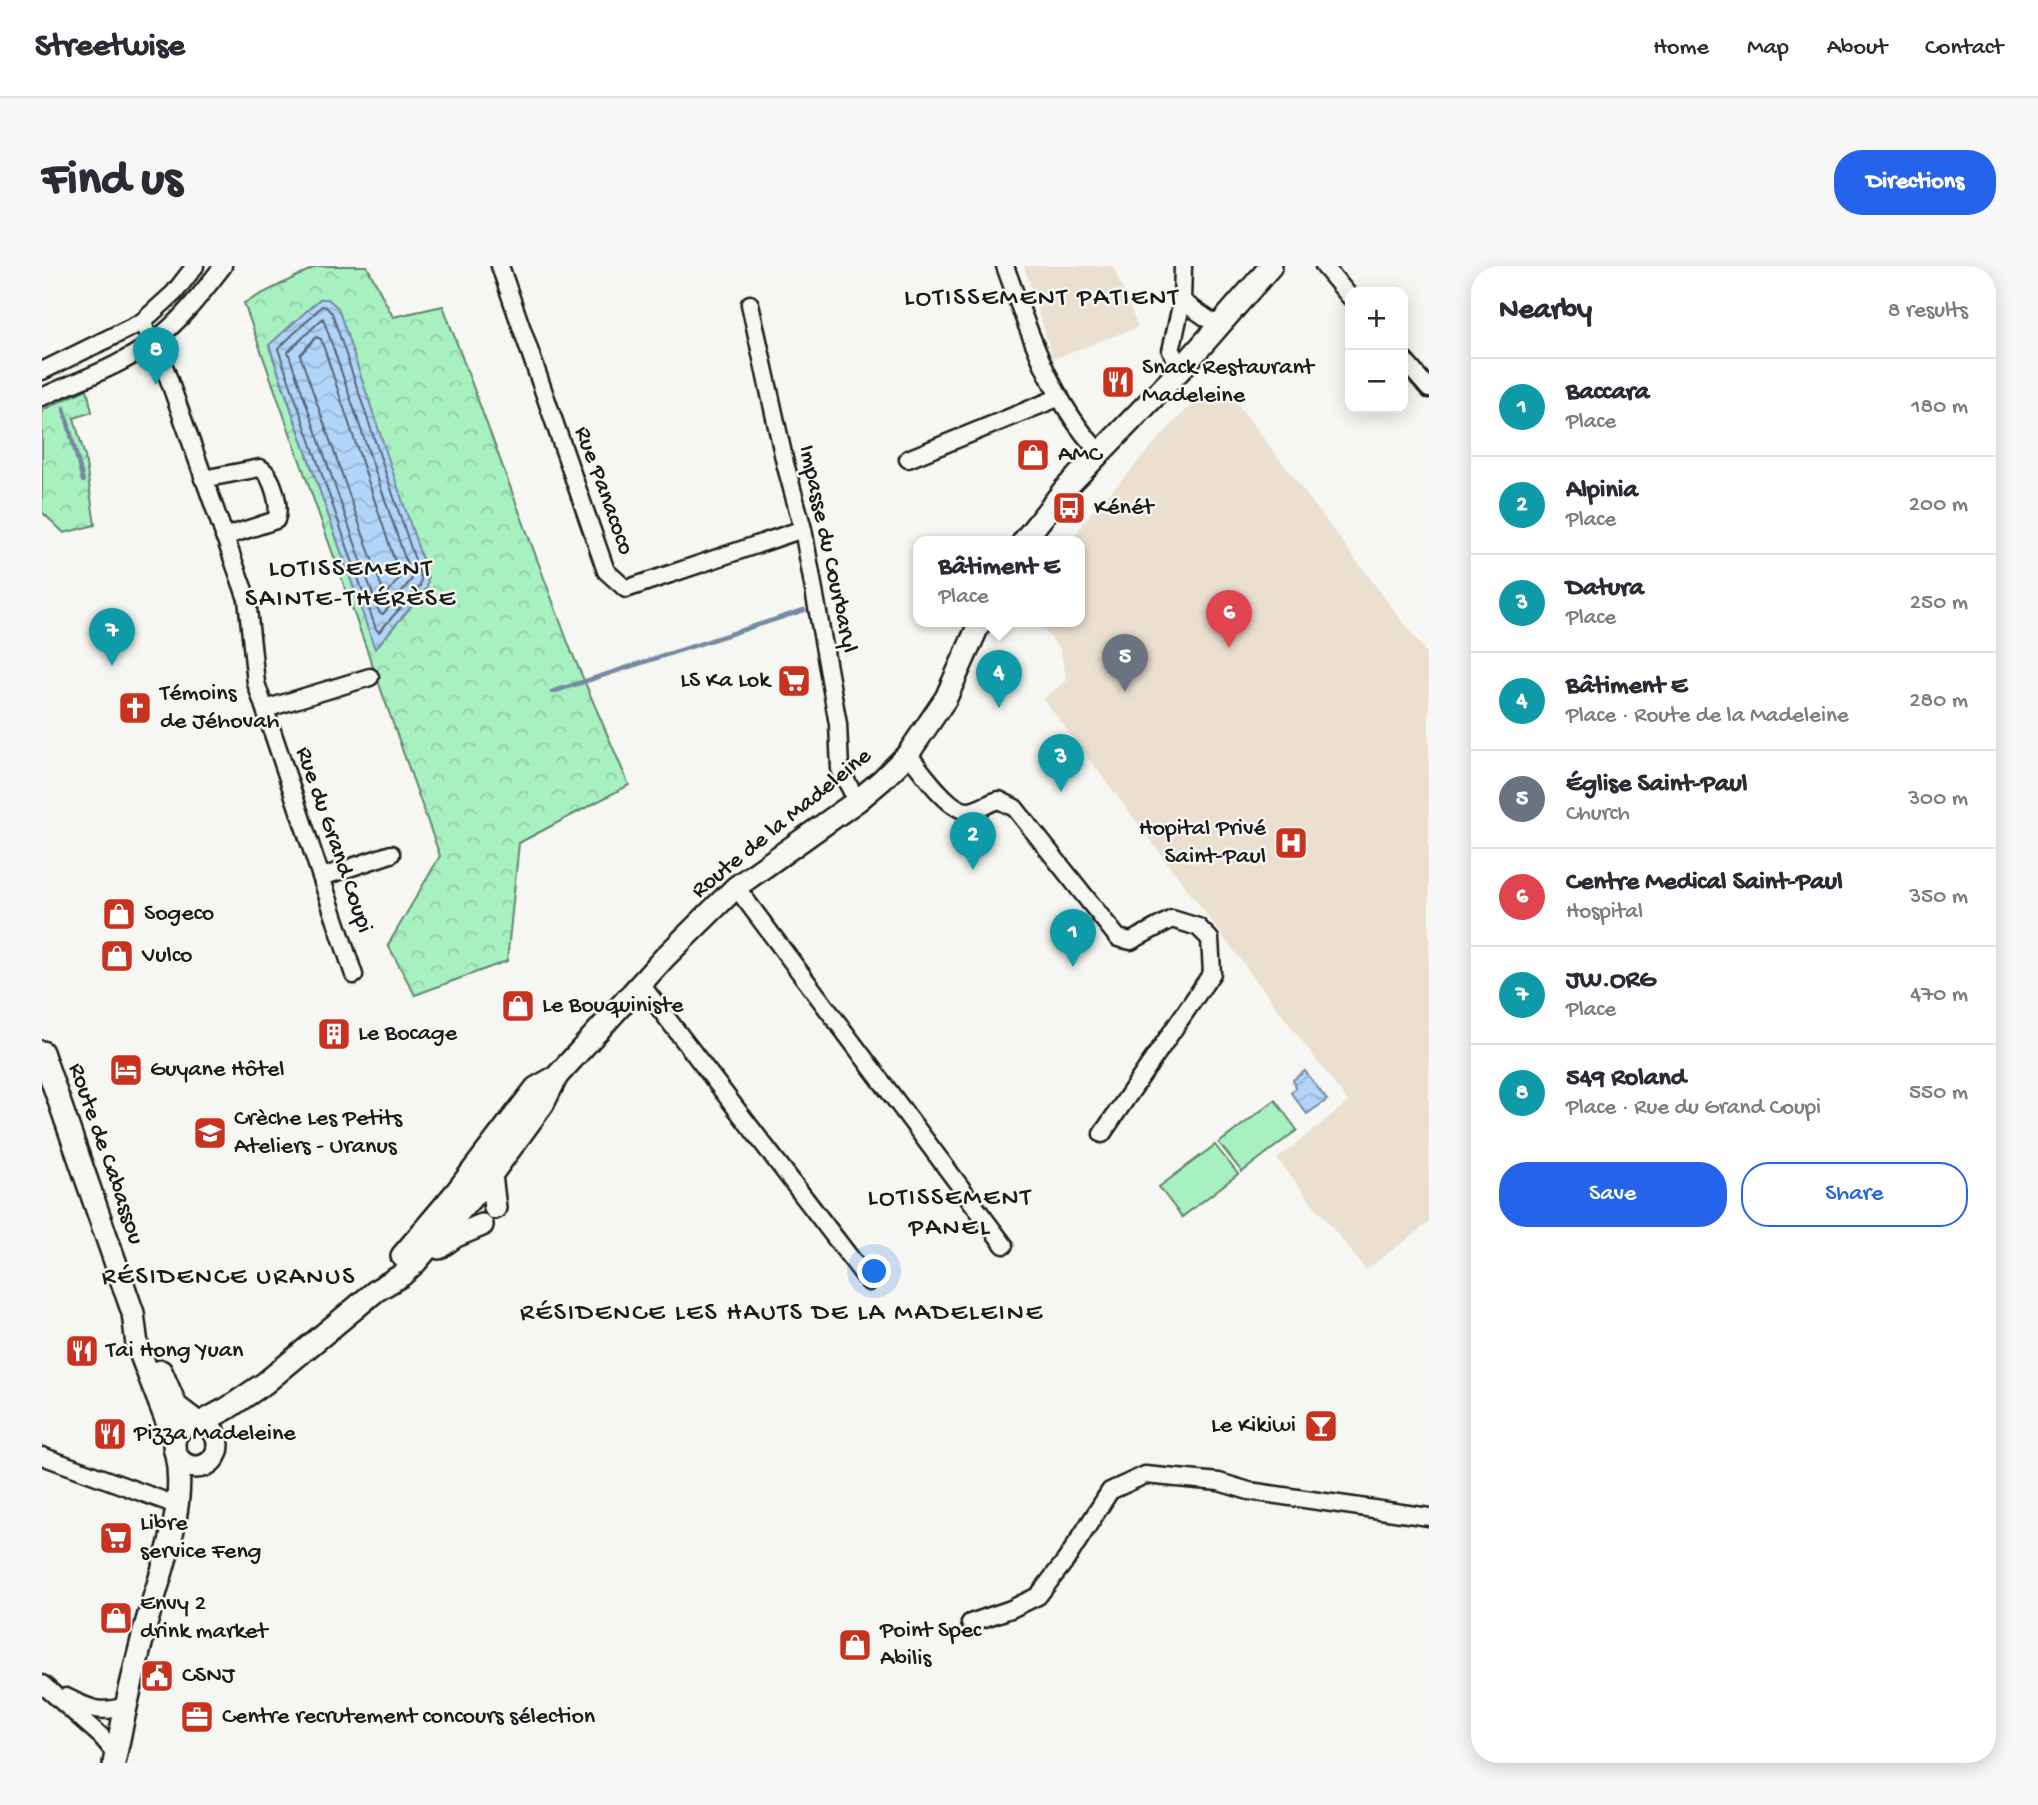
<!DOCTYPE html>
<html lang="en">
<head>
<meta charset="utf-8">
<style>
  :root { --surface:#fff; --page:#f7f7f7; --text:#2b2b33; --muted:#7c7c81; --line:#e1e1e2; --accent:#2563eb }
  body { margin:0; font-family:"Gochi Hand",sans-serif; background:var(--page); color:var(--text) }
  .controls { position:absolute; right:21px; top:21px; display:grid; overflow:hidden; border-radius:14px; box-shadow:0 4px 18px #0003 }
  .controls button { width:63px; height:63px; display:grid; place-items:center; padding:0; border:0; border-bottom:2px solid var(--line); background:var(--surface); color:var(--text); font:35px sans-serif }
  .you { position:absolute; left:833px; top:1006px; width:24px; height:24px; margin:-18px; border:5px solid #fff; border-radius:50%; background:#1a73e8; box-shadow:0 0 0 10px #1a73e833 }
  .badge { display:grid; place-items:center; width:46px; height:46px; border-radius:50%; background:var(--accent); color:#fff; font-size:23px; font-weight:700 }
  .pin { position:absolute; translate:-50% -58px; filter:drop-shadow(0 2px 4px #0008) }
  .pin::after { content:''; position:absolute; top:37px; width:24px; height:21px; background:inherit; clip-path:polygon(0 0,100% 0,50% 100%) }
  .popup { position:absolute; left:871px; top:270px; width:172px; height:91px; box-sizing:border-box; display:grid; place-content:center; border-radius:14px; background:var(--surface); filter:drop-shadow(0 2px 5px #0005); font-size:23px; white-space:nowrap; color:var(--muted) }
  .popup b { font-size:26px; color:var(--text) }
  .popup::after { content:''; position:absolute; left:50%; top:100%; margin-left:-14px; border:14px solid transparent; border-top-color:var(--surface) }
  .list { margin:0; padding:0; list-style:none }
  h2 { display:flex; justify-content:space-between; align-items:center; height:91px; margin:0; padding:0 28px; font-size:30px }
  h2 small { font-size:23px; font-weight:400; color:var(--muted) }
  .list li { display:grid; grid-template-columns:46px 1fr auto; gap:21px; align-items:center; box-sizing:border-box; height:98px; padding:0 28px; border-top:2px solid var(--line) }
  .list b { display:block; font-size:26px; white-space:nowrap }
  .list p { margin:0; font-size:23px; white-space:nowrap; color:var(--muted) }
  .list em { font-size:23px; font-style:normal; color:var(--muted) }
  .actions { display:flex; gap:14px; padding:21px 28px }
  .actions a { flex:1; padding:16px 0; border:2px solid var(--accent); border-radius:28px; text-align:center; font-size:24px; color:var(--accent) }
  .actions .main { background:var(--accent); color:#fff }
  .map { position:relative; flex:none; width:1387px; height:1497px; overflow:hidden; border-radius:28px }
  header { display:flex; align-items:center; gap:42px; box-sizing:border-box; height:98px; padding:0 35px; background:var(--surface); border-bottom:2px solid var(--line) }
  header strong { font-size:33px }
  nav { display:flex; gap:38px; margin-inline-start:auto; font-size:24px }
  .intro { display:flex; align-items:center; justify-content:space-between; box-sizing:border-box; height:168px; padding:0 42px }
  h1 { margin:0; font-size:49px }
  .button { padding:18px 32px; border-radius:28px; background:var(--accent); color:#fff; font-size:24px; font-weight:700 }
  main { display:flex; gap:42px; padding:0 42px }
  aside { flex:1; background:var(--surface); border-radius:28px; box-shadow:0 4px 18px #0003 }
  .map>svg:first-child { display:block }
  .built { fill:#ebe0d0 }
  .green { fill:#a7f0bf; stroke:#62866e; stroke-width:2 }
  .forest { fill:url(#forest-crowns); stroke:#62866e; stroke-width:2; fill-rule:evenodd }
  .water { fill:url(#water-waves); stroke:#758aa1; stroke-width:2 }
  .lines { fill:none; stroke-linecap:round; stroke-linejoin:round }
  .shore { stroke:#586674; stroke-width:2 }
  .stream { stroke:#758aa1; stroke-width:4.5 }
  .minor-casing { stroke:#1c1c1c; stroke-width:21 }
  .major-casing { stroke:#1c1c1c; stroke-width:26 }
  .minor { stroke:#f6f6f2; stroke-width:16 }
  .major { stroke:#f6f6f2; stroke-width:21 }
  .labels { text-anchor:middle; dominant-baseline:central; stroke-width:5; stroke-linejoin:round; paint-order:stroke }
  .poi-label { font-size:24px; fill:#1c1c1c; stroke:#f6f6f2; text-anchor:start }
  .street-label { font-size:24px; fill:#1c1c1c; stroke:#f6f6f2 }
  .neighbourhood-label { font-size:26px; letter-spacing:2px; fill:#1c1c1c; stroke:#f6f6f2 }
</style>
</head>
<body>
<header>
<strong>Streetwise</strong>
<nav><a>Home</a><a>Map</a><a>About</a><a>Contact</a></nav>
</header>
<div class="intro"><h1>Find us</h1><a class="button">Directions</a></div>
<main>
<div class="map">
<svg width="1387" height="1497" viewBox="0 0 1387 1497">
  <defs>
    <pattern id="forest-crowns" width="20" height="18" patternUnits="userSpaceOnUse" patternTransform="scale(1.75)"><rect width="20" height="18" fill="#a7f0bf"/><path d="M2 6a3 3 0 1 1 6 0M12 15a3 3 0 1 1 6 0" fill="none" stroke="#8fcda4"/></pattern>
    <pattern id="water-waves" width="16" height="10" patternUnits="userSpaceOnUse" patternTransform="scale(1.75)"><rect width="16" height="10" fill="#b1d4f9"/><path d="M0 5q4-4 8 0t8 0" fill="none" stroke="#98b5d5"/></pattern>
  </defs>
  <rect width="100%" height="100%" fill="#f6f6f2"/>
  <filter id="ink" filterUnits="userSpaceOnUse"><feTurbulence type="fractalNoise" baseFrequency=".0143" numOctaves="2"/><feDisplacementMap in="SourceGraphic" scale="14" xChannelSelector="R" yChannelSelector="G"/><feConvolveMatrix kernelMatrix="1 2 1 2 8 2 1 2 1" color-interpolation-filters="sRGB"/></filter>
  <g filter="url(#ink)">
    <path class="built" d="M982,0H1071L1096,61L1011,93Z
      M1179,116L1387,390V957L1324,1004L1235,893L1306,836L1001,432L1025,414L1018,383L995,356H1038V276H1028L1050,245L1082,212L1109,181L1141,147Z"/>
    <path class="green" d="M1233,834L1255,864L1200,906L1177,877Z
      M1173,879L1196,908L1140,951L1117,921Z"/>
    <path class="forest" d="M275,0H325L351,51L401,40L528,382L587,519L477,577L465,695L373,729L346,679L398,590L202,37ZM278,33L333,382L227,80Z
      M45,123L50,146L32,152L43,191L53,259L22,267L0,246V144Z"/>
    <path class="water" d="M278,33H286L296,42L386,311L385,322L333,383L227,79Z
      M1263,805L1285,834L1265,848L1249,827L1253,822L1251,814Z"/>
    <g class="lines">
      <path class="shore" d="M280,40L284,41L290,47L379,312L378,320L337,366L334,363L236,83Z
        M281,52L370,313L341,348L337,346L246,86Z
        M274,71L279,73L358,311L345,328L341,325L258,89Z"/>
      <path class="stream" d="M22,142L41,215
        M510,426L762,344"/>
      <defs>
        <path id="minor" d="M458,0L564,305L584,323L761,263
          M963,0C987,66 1009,135 1058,187
          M1282,0L1308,31
          M1140,35L1176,60
          M708,38L743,197L761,263L796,458L798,503L815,535
          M100,56L122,100L205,333L214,417L312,709
          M1361,93L1387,123
          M1140,102L1129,85L1140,35L1141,0
          M0,105L100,56L132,27L153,0
          M0,131C37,114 79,100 111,76C139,55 160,27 181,0
          M866,193L1018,131
          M161,213L218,202C231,209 239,241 234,254L182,271
          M223,443L328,411
          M866,488C878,502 906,545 926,545C936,545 947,536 957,534L973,542L1076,672L1089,675L1130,653L1156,661L1168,673L1170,707L1060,868
          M280,611L349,588
          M694,621L962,979
          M598,717L827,1016
          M0,1190L134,1239
          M928,1357L969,1343L996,1330L1024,1294L1068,1225L1103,1209L1177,1216L1207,1225L1387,1251
          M0,1418L59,1470L74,1488
          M24,1431C48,1443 58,1448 84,1440"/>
        <path id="major" d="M981,276L1022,224L1140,102L1229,0
          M0,786L91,1047L95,1079L132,1174
          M449,909L453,942
          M397,982L414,970L440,959
          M360,990L415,925L494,822L510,813
          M119,1105L134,1140L155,1156
          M132 1179a22 22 0 1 1 44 0a22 22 0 1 1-44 0Z
          M158,1157L186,1142L223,1117L335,1024L360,1009L374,996L449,909L501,838L515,810L623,691L694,621L815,535L840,514L866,488L904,432L938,356
          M72,1497C81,1453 91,1409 102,1366C116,1312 146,1243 134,1188"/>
      </defs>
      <use href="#minor" class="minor-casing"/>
      <use href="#major" class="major-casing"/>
      <use href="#minor" class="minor"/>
      <use href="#major" class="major"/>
    </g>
  </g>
  <defs>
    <symbol id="restaurant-square" viewBox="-11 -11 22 22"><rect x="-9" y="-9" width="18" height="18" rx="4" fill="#c8321e" stroke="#f6f6f2"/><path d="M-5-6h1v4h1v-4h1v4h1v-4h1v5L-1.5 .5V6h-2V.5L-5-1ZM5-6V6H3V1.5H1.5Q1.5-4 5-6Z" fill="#fff"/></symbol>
    <symbol id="shop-square" viewBox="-11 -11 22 22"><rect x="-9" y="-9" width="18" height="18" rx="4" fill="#c8321e" stroke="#f6f6f2"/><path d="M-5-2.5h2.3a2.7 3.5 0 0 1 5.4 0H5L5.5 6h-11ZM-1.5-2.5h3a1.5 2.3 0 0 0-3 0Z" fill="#fff"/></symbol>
    <symbol id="bus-square" viewBox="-11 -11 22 22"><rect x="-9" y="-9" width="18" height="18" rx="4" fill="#c8321e" stroke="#f6f6f2"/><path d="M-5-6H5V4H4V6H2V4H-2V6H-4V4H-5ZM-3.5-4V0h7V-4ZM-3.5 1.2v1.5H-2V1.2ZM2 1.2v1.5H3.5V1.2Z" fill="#fff"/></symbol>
    <symbol id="supermarket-square" viewBox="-11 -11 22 22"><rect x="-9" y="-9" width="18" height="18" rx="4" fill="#c8321e" stroke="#f6f6f2"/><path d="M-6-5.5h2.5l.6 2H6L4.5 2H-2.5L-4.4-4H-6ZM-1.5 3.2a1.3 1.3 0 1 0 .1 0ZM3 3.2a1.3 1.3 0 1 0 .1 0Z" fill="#fff"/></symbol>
    <symbol id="church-square" viewBox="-11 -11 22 22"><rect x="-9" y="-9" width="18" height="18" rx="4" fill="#c8321e" stroke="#f6f6f2"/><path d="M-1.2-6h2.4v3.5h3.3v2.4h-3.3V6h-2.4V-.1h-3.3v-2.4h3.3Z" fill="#fff"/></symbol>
    <symbol id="hospital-square" viewBox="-11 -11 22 22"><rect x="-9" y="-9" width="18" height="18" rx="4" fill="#c8321e" stroke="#f6f6f2"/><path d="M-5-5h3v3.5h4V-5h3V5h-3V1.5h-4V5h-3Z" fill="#fff"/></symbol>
    <symbol id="building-square" viewBox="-11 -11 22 22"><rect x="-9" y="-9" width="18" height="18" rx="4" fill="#c8321e" stroke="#f6f6f2"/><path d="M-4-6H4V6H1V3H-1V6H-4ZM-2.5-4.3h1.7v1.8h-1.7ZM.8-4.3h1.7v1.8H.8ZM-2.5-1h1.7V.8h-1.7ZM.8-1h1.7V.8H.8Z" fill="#fff"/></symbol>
    <symbol id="hotel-square" viewBox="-11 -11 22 22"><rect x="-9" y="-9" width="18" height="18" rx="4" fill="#c8321e" stroke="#f6f6f2"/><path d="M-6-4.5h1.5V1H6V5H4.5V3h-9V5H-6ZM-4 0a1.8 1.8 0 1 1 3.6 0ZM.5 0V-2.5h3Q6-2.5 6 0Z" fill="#fff"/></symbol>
    <symbol id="school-square" viewBox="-11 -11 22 22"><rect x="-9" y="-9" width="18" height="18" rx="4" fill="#c8321e" stroke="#f6f6f2"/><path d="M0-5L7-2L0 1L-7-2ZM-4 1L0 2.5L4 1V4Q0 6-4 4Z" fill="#fff"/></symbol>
    <symbol id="bar-square" viewBox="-11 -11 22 22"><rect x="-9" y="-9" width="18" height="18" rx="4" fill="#c8321e" stroke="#f6f6f2"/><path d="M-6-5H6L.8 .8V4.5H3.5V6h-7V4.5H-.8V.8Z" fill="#fff"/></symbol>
    <symbol id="civic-square" viewBox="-11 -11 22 22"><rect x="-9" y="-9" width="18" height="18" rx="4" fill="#c8321e" stroke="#f6f6f2"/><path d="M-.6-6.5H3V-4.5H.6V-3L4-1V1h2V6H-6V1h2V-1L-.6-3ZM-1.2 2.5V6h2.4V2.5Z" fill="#fff"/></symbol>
    <symbol id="office-square" viewBox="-11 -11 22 22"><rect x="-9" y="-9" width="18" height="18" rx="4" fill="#c8321e" stroke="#f6f6f2"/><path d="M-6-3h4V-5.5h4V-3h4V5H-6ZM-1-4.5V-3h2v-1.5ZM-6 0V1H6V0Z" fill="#fff"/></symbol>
  </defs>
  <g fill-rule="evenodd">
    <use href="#restaurant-square" x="1057" y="97" width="38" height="38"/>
    <use href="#shop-square" x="972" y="170" width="38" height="38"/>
    <use href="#bus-square" x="1008" y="223" width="38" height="38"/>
    <use href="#supermarket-square" x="733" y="396" width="38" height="38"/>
    <use href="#church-square" x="74" y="423" width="38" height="38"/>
    <use href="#hospital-square" x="1230" y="558" width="38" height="38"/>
    <use href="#shop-square" x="58" y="629" width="38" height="38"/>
    <use href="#shop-square" x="56" y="671" width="38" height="38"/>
    <use href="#shop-square" x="457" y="721" width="38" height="38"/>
    <use href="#building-square" x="273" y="749" width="38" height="38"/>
    <use href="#hotel-square" x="65" y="785" width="38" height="38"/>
    <use href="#school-square" x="149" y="848" width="38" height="38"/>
    <use href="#restaurant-square" x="21" y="1066" width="38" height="38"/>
    <use href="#bar-square" x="1260" y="1141" width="38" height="38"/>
    <use href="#restaurant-square" x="49" y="1149" width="38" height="38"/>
    <use href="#supermarket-square" x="55" y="1253" width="38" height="38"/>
    <use href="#shop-square" x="55" y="1333" width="38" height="38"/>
    <use href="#shop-square" x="794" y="1360" width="38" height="38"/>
    <use href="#civic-square" x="96" y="1391" width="38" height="38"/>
    <use href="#office-square" x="136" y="1432" width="38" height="38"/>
  </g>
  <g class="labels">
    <g class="poi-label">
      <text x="1100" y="102">Snack Restaurant<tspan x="1100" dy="28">Madeleine</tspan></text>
      <text x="1016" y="189">AMC</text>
      <text x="1052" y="242">Kénét</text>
      <text x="728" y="415" text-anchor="end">LS Ka Lok</text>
      <text x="118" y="428">Témoins<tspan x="118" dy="28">de Jéhovah</tspan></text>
      <text x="1224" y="563" text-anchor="end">Hopital Privé<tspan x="1224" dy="28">Saint-Paul</tspan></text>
      <text x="102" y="648">Sogeco</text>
      <text x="100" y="690">Vulco</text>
      <text x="500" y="740">Le Bouquiniste</text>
      <text x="316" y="768">Le Bocage</text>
      <text x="108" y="804">Guyane Hôtel</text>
      <text x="192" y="853">Crèche Les Petits<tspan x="192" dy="28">Ateliers - Uranus</tspan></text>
      <text x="64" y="1085">Tai Hong Yuan</text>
      <text x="1254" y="1160" text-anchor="end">Le Kikiwi</text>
      <text x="92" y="1168">Pizza Madeleine</text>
      <text x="98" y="1258">Libre<tspan x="98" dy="28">service Feng</tspan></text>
      <text x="98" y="1338">Envy 2<tspan x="98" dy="28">drink market</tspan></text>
      <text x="838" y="1365">Point Spec<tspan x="838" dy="28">Abilis</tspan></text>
      <text x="140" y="1410">CSNJ</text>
      <text x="180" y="1451">Centre recrutement concours sélection</text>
    </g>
    <g class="street-label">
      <text transform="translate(561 225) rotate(70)">Rue Panacoco</text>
      <text transform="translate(785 283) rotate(78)">Impasse du Courbaryl</text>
      <text transform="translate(740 558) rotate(-39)">Route de la Madeleine</text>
      <text transform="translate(291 574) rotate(71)">Rue du Grand Coupi</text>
      <text transform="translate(63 888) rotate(71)">Route de Cabassou</text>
    </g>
    <g class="neighbourhood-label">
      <text x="1000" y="33">LOTISSEMENT PATIENT</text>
      <text x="309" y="304">LOTISSEMENT<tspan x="309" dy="30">SAINTE-THÉRÈSE</tspan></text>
      <text x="908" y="933">LOTISSEMENT<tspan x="908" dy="30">PANEL</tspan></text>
      <text x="187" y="1012">RÉSIDENCE URANUS</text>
      <text x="740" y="1048">RÉSIDENCE LES HAUTS DE LA MADELEINE</text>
    </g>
  </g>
</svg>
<div class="controls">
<button>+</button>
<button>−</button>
</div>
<div class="you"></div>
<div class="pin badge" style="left:1031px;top:701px;background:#0f9aa8">1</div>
<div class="pin badge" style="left:931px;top:604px;background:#0f9aa8">2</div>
<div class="pin badge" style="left:1019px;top:526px;background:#0f9aa8">3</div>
<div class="pin badge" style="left:957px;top:442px;background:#0f9aa8">4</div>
<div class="popup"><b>Bâtiment E</b>Place</div>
<div class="pin badge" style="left:1083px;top:426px;background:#6b7280">5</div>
<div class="pin badge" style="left:1187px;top:382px;background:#e0444e">6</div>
<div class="pin badge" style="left:70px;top:400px;background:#0f9aa8">7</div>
<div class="pin badge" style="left:114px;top:119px;background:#0f9aa8">8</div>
</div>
<aside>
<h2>Nearby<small>8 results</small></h2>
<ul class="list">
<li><span class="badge" style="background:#0f9aa8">1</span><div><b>Baccara</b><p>Place</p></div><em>180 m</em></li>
<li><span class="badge" style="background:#0f9aa8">2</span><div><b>Alpinia</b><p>Place</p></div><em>200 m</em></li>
<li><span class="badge" style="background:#0f9aa8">3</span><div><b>Datura</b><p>Place</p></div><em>250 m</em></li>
<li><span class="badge" style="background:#0f9aa8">4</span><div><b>Bâtiment E</b><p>Place · Route de la Madeleine</p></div><em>280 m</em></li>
<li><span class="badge" style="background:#6b7280">5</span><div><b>Église Saint-Paul</b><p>Church</p></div><em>300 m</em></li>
<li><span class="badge" style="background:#e0444e">6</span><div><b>Centre Medical Saint-Paul</b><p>Hospital</p></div><em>350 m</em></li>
<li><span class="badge" style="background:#0f9aa8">7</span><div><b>JW.ORG</b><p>Place</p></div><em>470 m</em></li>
<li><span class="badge" style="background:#0f9aa8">8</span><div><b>549 Roland</b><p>Place · Rue du Grand Coupi</p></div><em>550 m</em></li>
</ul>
<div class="actions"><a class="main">Save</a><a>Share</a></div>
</aside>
</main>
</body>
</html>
